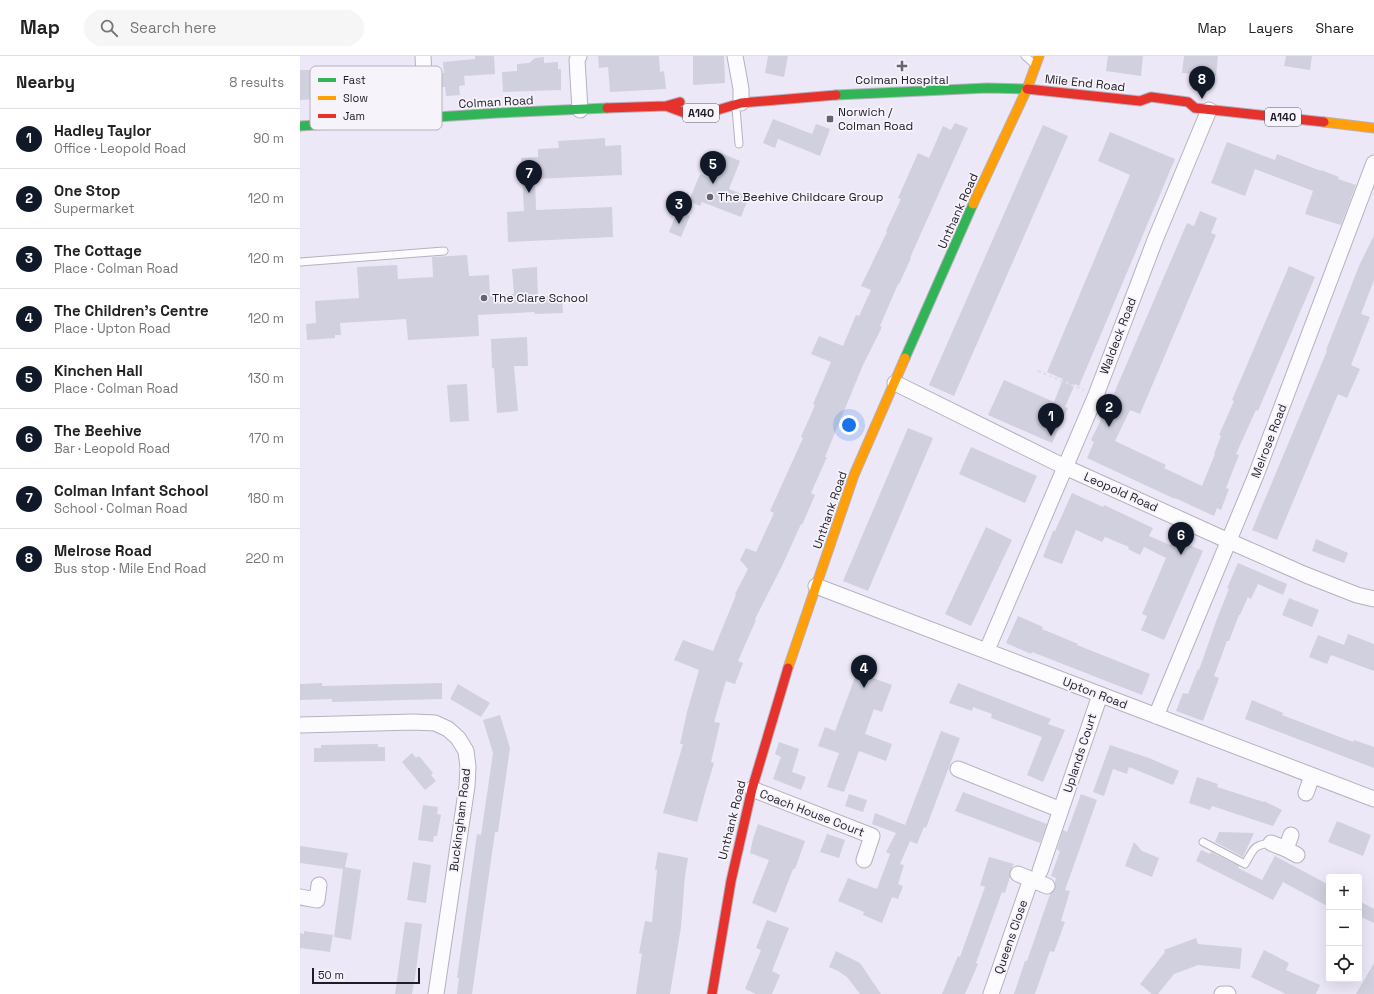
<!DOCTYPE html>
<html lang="en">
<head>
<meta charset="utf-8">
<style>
  :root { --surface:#fff; --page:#f6f6f6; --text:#222; --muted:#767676; --line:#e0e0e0; --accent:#111827 }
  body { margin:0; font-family:"Space Grotesk",sans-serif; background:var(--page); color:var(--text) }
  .controls { position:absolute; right:12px; bottom:12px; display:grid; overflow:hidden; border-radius:4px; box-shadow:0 4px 16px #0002 }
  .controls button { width:36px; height:36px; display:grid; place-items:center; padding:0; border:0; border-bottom:1px solid var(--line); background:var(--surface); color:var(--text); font:20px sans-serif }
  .scale { position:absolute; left:12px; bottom:10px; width:108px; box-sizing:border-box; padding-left:4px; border:2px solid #1f1b27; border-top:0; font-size:11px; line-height:14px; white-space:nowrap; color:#1f1b27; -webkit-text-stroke:3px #f6f3fa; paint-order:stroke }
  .you { position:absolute; left:549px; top:369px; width:14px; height:14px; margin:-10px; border:3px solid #fff; border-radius:50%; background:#1a73e8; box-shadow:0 0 0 6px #1a73e833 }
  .badge { display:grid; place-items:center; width:26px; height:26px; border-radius:50%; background:var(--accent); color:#fff; font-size:13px; font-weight:700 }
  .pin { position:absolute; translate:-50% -33px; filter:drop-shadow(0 1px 2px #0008) }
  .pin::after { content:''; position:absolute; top:21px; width:14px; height:12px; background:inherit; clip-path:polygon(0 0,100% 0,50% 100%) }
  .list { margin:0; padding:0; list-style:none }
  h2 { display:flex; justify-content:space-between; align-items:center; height:52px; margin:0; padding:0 16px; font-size:17px }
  h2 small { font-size:13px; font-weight:400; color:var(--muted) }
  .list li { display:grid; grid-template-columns:26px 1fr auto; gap:12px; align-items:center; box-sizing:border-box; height:60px; padding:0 16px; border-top:1px solid var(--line) }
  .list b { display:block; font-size:15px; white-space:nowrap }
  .list p { margin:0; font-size:13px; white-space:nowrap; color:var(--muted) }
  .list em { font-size:13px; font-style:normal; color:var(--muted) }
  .icon { flex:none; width:22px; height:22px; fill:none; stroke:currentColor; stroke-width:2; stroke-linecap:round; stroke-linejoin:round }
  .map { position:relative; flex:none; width:1074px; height:938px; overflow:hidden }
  header { display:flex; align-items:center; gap:24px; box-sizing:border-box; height:56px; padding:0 20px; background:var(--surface); border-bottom:1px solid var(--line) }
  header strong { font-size:19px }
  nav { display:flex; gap:22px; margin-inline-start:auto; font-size:14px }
  .search { width:280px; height:36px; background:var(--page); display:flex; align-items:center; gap:10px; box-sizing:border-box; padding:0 14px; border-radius:22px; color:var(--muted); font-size:15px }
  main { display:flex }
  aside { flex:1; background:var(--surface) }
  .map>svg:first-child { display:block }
  .building { fill:#d0d0df }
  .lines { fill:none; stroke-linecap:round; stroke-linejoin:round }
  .lane-casing { stroke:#b5b1bd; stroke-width:9 }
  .street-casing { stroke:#b5b1bd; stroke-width:17 }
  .fast-casing { stroke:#b5b1bd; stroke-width:11 }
  .slow-casing { stroke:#b5b1bd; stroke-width:11 }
  .jam-casing { stroke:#b5b1bd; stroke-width:11 }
  .path { stroke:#dfdee2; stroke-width:2.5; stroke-dasharray:3 3; stroke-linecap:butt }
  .lane { stroke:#fcfcfe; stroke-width:7 }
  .street { stroke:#fcfcfe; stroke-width:15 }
  .fast { stroke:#30b455; stroke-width:9 }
  .slow { stroke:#ff9f0a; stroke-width:9 }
  .jam { stroke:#e5322d; stroke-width:9 }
  .poi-dot { fill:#676370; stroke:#f6f3fa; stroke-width:1.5 }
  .labels { text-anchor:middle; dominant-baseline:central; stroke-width:3.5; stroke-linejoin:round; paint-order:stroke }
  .shield { fill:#f6f3fa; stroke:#605c66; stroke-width:1 }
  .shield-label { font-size:11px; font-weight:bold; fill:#1f1b27 }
  .poi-label { font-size:12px; fill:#1f1b27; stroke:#f6f3fa; text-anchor:start }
  .street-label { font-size:12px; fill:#1f1b27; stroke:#f6f3fa }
  .key { fill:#f6f3fa; stroke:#b6b2bb; stroke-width:1 }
  .key-label { font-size:11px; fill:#1f1b27 }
</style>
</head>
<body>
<header>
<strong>Map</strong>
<div class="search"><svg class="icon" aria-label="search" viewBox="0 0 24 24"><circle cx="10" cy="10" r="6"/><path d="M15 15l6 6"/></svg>Search here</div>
<nav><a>Map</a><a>Layers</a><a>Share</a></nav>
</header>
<main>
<aside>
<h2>Nearby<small>8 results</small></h2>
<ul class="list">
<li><span class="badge">1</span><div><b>Hadley Taylor</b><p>Office · Leopold Road</p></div><em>90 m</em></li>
<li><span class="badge">2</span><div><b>One Stop</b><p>Supermarket</p></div><em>120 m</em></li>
<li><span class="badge">3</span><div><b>The Cottage</b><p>Place · Colman Road</p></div><em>120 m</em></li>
<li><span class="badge">4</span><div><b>The Children's Centre</b><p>Place · Upton Road</p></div><em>120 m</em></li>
<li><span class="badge">5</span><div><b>Kinchen Hall</b><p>Place · Colman Road</p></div><em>130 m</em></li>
<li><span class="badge">6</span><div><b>The Beehive</b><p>Bar · Leopold Road</p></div><em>170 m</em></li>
<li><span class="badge">7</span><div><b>Colman Infant School</b><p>School · Colman Road</p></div><em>180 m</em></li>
<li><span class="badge">8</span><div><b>Melrose Road</b><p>Bus stop · Mile End Road</p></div><em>220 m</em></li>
</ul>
</aside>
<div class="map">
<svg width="1074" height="938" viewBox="0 0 1074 938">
  <rect width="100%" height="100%" fill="#ede8f7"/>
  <path class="building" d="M175,0H194L195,18L164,20L165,29L159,30L160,39L146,40L145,31H139L138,18L144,17L143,6L175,3Z
    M298,0H359L360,16L364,15L366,33L310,36L308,11L299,12Z
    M393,0H424L425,27L393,29Z
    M468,0H488L484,21L465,17Z
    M808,0H843L841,20L806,15Z
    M884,0H918L916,20L882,17Z
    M986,0H1012L1010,14L984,10Z
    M244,1V7L258,6V13H261V34L203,36L202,16L217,15V8L229,7L235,2Z
    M0,14H12L13,28L41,27V17L81,15V16H102V24H106V44H75L35,46V42L0,44Z
    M473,63L512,78L516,68L530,73L520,100L478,83L475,92L463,87Z
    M655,67L668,72L610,202H611L599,228H598L580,270L582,271L563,309L525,401H527L511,437L515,439L502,469L501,468L482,510L455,563L456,564L438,605L443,607L435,628L426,625L414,666L420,667L411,706L414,707L405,737L397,766L363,757L383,688H380L387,656L399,614L374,604L383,584L413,595L436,539L435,538L448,513L440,504L446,492L456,496L474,457L470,455L503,382L501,381L515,349L513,348L531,306L511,298L519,280L543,290L556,259L559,260L571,234L561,230L587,176L586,175L601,143L598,142L618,97L629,102L643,70L651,74Z
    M743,69L768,80L654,340L629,329Z
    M810,76L875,103L779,330L775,328L765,351L768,352L752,387L688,359L704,324L754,346L763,323L747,316L830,119L798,105Z
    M305,82V90L321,89L322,119L235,123L236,154L312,151L313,181L208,186L207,156L224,155L221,102L238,101V93L259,92L258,85Z
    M927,86L975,104L977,98L1021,115V114L1039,121L1038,123L1056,129L1041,169L1005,158L1013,135L955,113L945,140L911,127Z
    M419,96L440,105L429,133L449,141L441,161L402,146L400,150L389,145L400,118L409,122Z
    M377,155L390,160L381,181L369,176Z
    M900,155L917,162L911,177L916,179L840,358L830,354L815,385L866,409L864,412L902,430L915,398H914L921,380L919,379L934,345L932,344L989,210L1015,221L958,355L956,354L936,398L939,399L926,432L929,433L921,454L917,452L914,460L875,442V443L787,402L794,386L791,384L808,349H809L887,167L894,170Z
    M1074,179V224L1061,258L1070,261L1051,309L1060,313L1047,342L1038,338L977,484L952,474L1027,295L1026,294L1059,210Z
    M167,199L169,220L189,219L190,240L214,238L212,213L237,211L238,241L262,240L263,257L235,258L234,256L178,259L179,280L108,284L106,263L40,267L41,279H35V282L7,284L6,268L16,267L15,245L59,242L57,211L97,209L98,223L133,221L132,201Z
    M227,281L228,310H214L218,355L197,357L194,312H192L191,283Z
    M167,328L169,365L150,366L147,329Z
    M608,372L633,382L568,535L543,525Z
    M671,391L737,420L725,447L659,418Z
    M772,437L803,451L804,449L853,472L849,480L870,489L873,482L903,495L864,584L841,574L847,560L842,558L866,502L844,491L840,499L828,493L829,491L805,481L802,486L776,474L762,508L743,501L753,475H755Z
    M686,471L712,484L671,570L645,558Z
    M1016,483L1048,497L1044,507L1012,495Z
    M938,507L987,528L983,539L958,528L951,543L948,541L940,559H939L929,585H927L914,620L919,622L903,665L876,655L883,637L888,638L898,613L899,614L918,560L929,533L927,532Z
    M989,542L1019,554L1012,571L982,559Z
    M718,560L743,571L742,573L778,588L777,589L850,618L842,639L732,596L731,598L706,587Z
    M1048,578L1074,588V615L1031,599L1027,608L1009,601L1018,579L1044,589Z
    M557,616L592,629L582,656L574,653L565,678L592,688L586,705L559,695L544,736L527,731L539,697L518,690L525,671L535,675Z
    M22,627V630L142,627V643L32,646V643L0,644V628Z
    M658,627L751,663L748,668L765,674L743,726L727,719L742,681L691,662L692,658L673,651L672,655L649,647Z
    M158,628L190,647L181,661L150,643Z
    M952,644L983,657L982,659L1053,686L1054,684L1074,691V712L945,663Z
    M200,659L210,692L198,776H195L172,938H157L159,922H157L177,778L181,779L193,697L183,664Z
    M641,675L660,682L626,772L624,771L617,788L610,785L600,808L604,809L598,828L603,830L598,843L592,841L582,867L563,859L564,856L538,845L548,822L577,833L590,798L586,796L596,777L572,768L575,757L605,769Z
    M479,686L499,693L492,716L506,721L501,734L473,723L481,701L475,698Z
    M78,688V691H85V705L14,706V692H21V689Z
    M810,689L849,702L879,715L873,729L829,711L827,718L813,713L804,740L793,736Z
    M112,697L116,702L119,700L133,717L131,719L136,725L125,734L102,706Z
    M897,721L918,728L917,731L964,746V745L982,754L973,770L912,750L910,754L889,747Z
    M663,736L747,768L740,787L655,755Z
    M549,738L567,744L563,756L545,750Z
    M781,738L797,744L765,834L770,835L761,865L765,866L754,896L750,895L735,938H714L725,905H727L750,838L755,833V826L756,822L751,820L760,795L757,794L763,774L767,776Z
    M123,749L138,751L137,758L141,759L137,780H134L133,786L118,784Z
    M1037,765L1071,779L1063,800L1028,786Z
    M458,768L505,785L495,813H493L476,857L452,847L469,804L450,797L453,783Z
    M919,776L954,777L943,801L915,786Z
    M527,778L545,784L539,802L520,796Z
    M834,786L842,795L859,802L852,821L825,810Z
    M0,790L48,797L45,811L61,814L51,884L34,881L43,813L0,807Z
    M901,794L910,798L911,796L939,810L938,812L962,824L975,800L1029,829V851L983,826L973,844L896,805Z
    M358,796L388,802L385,820L381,871L370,938H336L342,898L339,897L345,865L352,866L357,814H355Z
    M689,801L714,808L710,815V821L705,837L702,836L676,907L678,908L665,938H642L658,900L660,901L685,831L680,829Z
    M113,806L131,809L126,847L107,844Z
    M1059,845L1074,853V867L1059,860Z
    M467,864L489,872L472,915L480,919L472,938H456L445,933L461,894L456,892Z
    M105,866L122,868L115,922L112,938H95Z
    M4,875L33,879L30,896L0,892V877L4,878Z
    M896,882L898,888L942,892L940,913L898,909L874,918L858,938H852L840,928L865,896L864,894Z
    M964,894L989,907L986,914L1020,929L1016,938H986L951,921Z
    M536,895L560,907L581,938H560L547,921L538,915L529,911Z
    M1074,907V938H1056Z"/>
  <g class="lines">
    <defs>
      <path id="lane" d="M725,0L734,8
        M436,52L439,88
        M0,206L144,195
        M903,786L945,808C954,793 953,789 971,787"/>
      <path id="street" d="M123,0L126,61
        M279,0L277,4L280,54
        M435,0L441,33V47
        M595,327L765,411L922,482L1006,519L1057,539L1074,543
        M516,530C702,600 888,673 1074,743
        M687,594L796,339L855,184L909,54
        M856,660L956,419L1074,107
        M0,669L114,666L135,667L148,673L158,682L166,695L168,711L167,730L136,938
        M658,713L761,754
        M452,733L572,780L564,804
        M1006,737L1012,720
        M991,779L986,793L997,799
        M971,787L986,793
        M740,815L800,639
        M718,818L747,830
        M0,841L17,844L19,829
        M691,938L731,823
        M922,938H928"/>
      <path id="fast" d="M536,39L687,32L727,33
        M0,70L197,57L307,52
        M605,302L673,148"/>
      <path id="slow" d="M1024,66L1074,72
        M673,148L727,33L739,0
        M488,612L554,419L605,302"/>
      <path id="jam" d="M727,33L840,45L851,41L888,46L895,52L1024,66
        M366,50L385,57H400L411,56L441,47L536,39
        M307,52L366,50L380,46
        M412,938L431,825L452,733L488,612"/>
    </defs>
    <use href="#lane" class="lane-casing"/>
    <use href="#street" class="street-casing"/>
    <use href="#fast" class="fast-casing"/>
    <use href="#slow" class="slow-casing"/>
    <use href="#jam" class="jam-casing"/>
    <path class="path" d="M738,315L784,334"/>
    <use href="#lane" class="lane"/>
    <use href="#street" class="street"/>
    <use href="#fast" class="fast"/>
    <use href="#slow" class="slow"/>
    <use href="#jam" class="jam"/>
  </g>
  <g class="poi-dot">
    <path d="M600 4h4v4h4v4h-4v4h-4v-4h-4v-4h4z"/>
    <rect x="526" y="59" width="8" height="8" rx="2"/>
    <circle cx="410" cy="141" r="4"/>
    <circle cx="184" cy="242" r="4"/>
  </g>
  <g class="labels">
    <g class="shield">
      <rect x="383" y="48" width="36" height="18" rx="3"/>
      <rect x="965" y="52" width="36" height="18" rx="3"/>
    </g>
    <g class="shield-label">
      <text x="401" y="57">A140</text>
      <text x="983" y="61">A140</text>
    </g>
    <g class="poi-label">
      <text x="602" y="24" text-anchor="middle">Colman Hospital</text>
      <text x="538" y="56">Norwich /<tspan x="538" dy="14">Colman Road</tspan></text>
      <text x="418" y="141">The Beehive Childcare Group</text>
      <text x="192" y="242">The Clare School</text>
    </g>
    <g class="street-label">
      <text transform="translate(785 27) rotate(6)">Mile End Road</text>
      <text transform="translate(196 46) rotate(-3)">Colman Road</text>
      <text transform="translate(658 155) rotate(-66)">Unthank Road</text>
      <text transform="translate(818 280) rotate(-69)">Waldeck Road</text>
      <text transform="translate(969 385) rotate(-69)">Melrose Road</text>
      <text transform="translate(821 436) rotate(24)">Leopold Road</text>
      <text transform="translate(530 454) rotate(-71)">Unthank Road</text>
      <text transform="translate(795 637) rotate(21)">Upton Road</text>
      <text transform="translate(780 697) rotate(-72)">Uplands Court</text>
      <text transform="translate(512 757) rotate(21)">Coach House Court</text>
      <text transform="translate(160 764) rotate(-83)">Buckingham Road</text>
      <text transform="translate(432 764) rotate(-76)">Unthank Road</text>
      <text transform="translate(711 881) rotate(-71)">Queens Close</text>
    </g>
  </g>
  <rect x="10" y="10" width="132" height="64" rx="6" class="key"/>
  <rect x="18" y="22" width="18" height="4" fill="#30b455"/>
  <rect x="18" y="40" width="18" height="4" fill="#ff9f0a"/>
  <rect x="18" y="58" width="18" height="4" fill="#e5322d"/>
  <g class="key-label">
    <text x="43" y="28">Fast</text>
    <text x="43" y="46">Slow</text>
    <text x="43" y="64">Jam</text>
  </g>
</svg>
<div class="controls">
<button>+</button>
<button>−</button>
<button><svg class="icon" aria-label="locate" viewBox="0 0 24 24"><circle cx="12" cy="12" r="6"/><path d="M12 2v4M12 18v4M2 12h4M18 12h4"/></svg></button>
</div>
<div class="scale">50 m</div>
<div class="you"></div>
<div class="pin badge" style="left:751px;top:380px">1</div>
<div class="pin badge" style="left:809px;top:371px">2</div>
<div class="pin badge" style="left:379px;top:168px">3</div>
<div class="pin badge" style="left:564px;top:632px">4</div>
<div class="pin badge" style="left:413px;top:128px">5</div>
<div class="pin badge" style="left:881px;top:499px">6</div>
<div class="pin badge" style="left:229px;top:137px">7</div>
<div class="pin badge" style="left:902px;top:43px">8</div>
</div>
</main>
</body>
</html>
